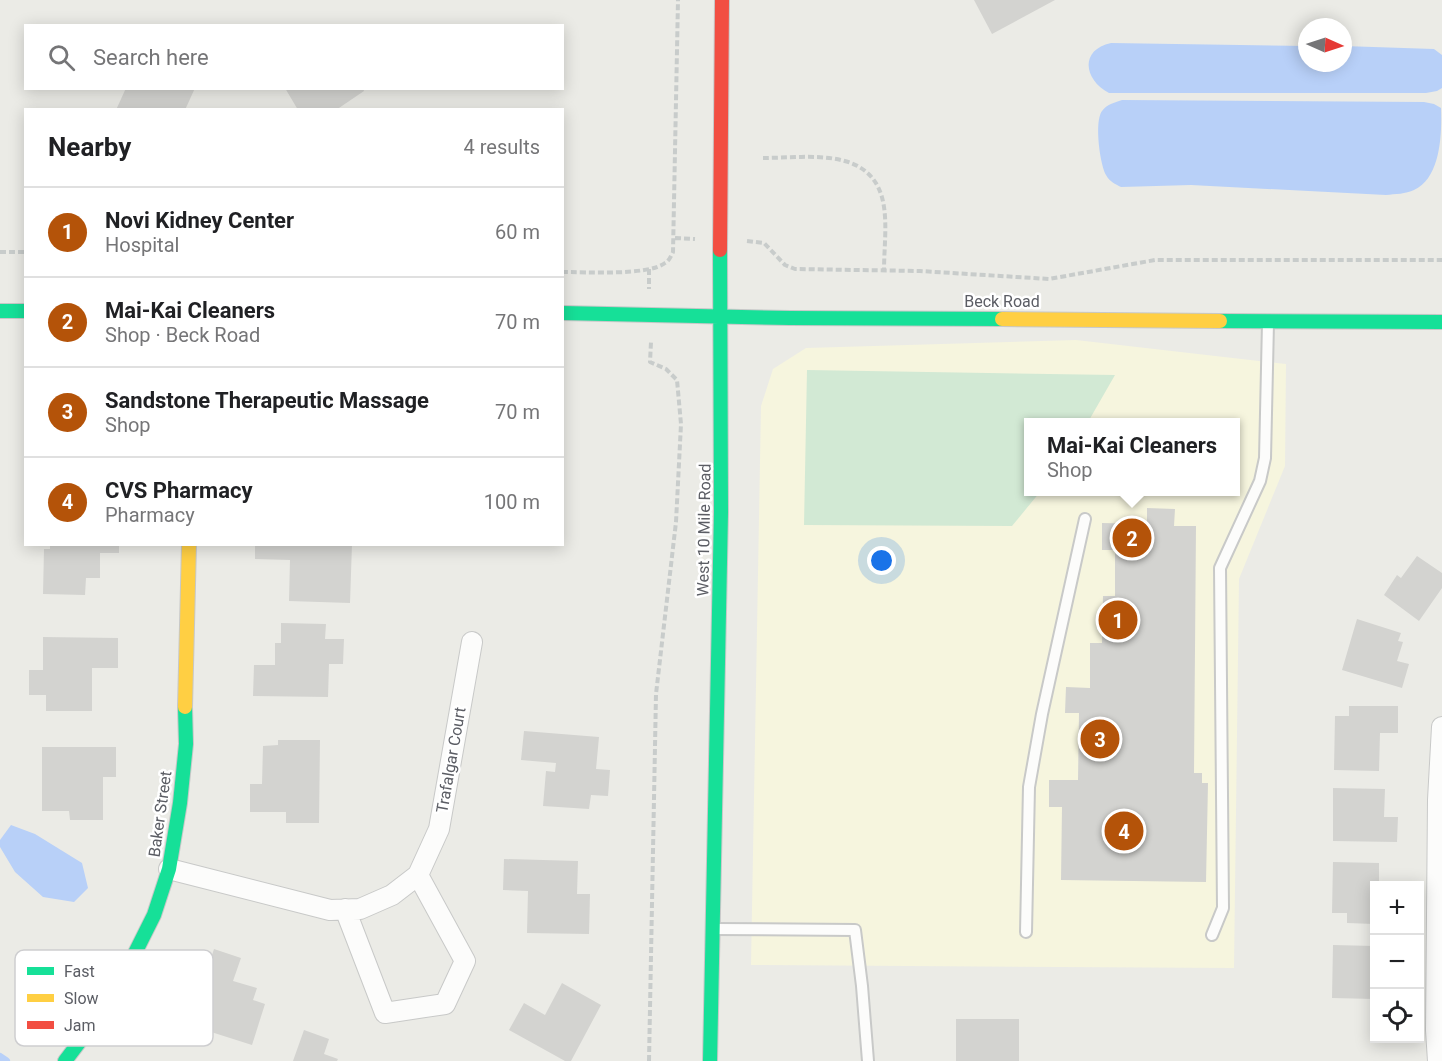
<!DOCTYPE html>
<html lang="en">
<head>
<meta charset="utf-8">
<style>
  :root { --surface:#fff; --page:#f6f6f6; --text:#202124; --muted:#757577; --line:#e0e0e0; --accent:#b45309 }
  body { margin:0; font-family:Roboto,sans-serif; background:var(--page); color:var(--text) }
  .controls { position:absolute; right:18px; bottom:18px; display:grid; overflow:hidden; border-radius:0px; box-shadow:0 3px 15px #0003 }
  .controls button { width:54px; height:54px; display:grid; place-items:center; padding:0; border:0; border-bottom:2px solid var(--line); background:var(--surface); color:var(--text); font:30px sans-serif }
  .compass { position:absolute; left:1298px; top:18px; width:54px; height:54px; border-radius:50%; background:var(--surface); box-shadow:0 3px 15px #0003; rotate:93deg }
  .you { position:absolute; left:882px; top:561px; width:21px; height:21px; margin:-15px; border:4px solid #fff; border-radius:50%; background:#1a73e8; box-shadow:0 0 0 9px #1a73e833 }
  .badge { display:grid; place-items:center; width:39px; height:39px; border-radius:50%; background:var(--accent); color:#fff; font-size:20px; font-weight:700 }
  .pin { position:absolute; translate:-50% -50%; border:3px solid #fff; box-shadow:0 2px 6px #0006 }
  .popup { position:absolute; left:1024px; top:418px; width:216px; height:78px; box-sizing:border-box; display:grid; place-content:center; border-radius:0px; background:var(--surface); filter:drop-shadow(0 2px 4px #0005); font-size:20px; white-space:nowrap; color:var(--muted) }
  .popup b { font-size:22px; color:var(--text) }
  .popup::after { content:''; position:absolute; left:50%; top:100%; margin-left:-12px; border:12px solid transparent; border-top-color:var(--surface) }
  .list { margin:0; padding:0; list-style:none }
  h2 { display:flex; justify-content:space-between; align-items:center; height:78px; margin:0; padding:0 24px; font-size:26px }
  h2 small { font-size:20px; font-weight:400; color:var(--muted) }
  .list li { display:grid; grid-template-columns:39px 1fr auto; gap:18px; align-items:center; box-sizing:border-box; height:90px; padding:0 24px; border-top:2px solid var(--line) }
  .list b { display:block; font-size:22px; white-space:nowrap }
  .list p { margin:0; font-size:20px; white-space:nowrap; color:var(--muted) }
  .list em { font-size:20px; font-style:normal; color:var(--muted) }
  .icon { flex:none; width:33px; height:33px; fill:none; stroke:currentColor; stroke-width:2; stroke-linecap:round; stroke-linejoin:round }
  .map { position:relative; flex:none; width:1442px; height:1061px; overflow:hidden }
  .search { position:absolute; background:var(--surface); box-shadow:0 3px 15px #0003; left:24px; top:24px; width:540px; height:66px; display:flex; align-items:center; gap:15px; box-sizing:border-box; padding:0 21px; border-radius:0px; color:var(--muted); font-size:22px }
  .panel { position:absolute; background:var(--surface); box-shadow:0 3px 15px #0003; left:24px; top:108px; width:540px; height:438px; border-radius:0px }
  .map>svg:first-child { display:block }
  .commercial { fill:#f6f5de; fill-rule:evenodd }
  .green { fill:#d2e9d4 }
  .water { fill:#b8d0f8 }
  .lines { fill:none; stroke-linecap:round; stroke-linejoin:round }
  .stream { stroke:#b8d0f8; stroke-width:8 }
  .building { fill:#d3d3d0 }
  .lane-casing { stroke:#c8c9c8; stroke-width:14 }
  .street-casing { stroke:#c8c9c8; stroke-width:22 }
  .fast-casing { stroke:#c7c8c8; stroke-width:16 }
  .slow-casing { stroke:#c7c8c8; stroke-width:16 }
  .jam-casing { stroke:#c7c8c8; stroke-width:16 }
  .path { stroke:#c8cccb; stroke-width:4; stroke-dasharray:6 3; stroke-linecap:butt }
  .lane { stroke:#fcfcfb; stroke-width:10 }
  .street { stroke:#fcfcfb; stroke-width:20 }
  .fast { stroke:#16e098; stroke-width:14 }
  .slow { stroke:#ffcf43; stroke-width:14 }
  .jam { stroke:#f24e42; stroke-width:14 }
  .labels { text-anchor:middle; dominant-baseline:central; stroke-width:5; stroke-linejoin:round; paint-order:stroke }
  .street-label { font-size:16px; fill:#5b5d64; stroke:#fff }
  .key { fill:#fff; stroke:#ceced0; stroke-width:1.5 }
  .key-label { font-size:16px; fill:#5b5d64 }
</style>
</head>
<body>
<div class="map">
<svg width="1442" height="1061" viewBox="0 0 1442 1061">
  <rect width="100%" height="100%" fill="#ebebe6"/>
  <path class="commercial" d="M1076,340L1286,364L1285,466L1239,579L1234,968L751,965L761,406L773,369L806,348ZM1028,422H1236V492H1028Z"/>
  <path class="green" d="M807,370L1115,375L1088,422H1028V492H1040L1012,526L804,525Z"/>
  <path class="water" d="M1111,43L1307,46V63H1343V46L1434,49L1442,55V88L1437,91L1426,93H1109C1084,80 1079,50 1111,43Z
    M1122,100L1424,102L1434,104L1441,108C1442,133 1441,178 1414,190C1406,194 1395,194 1386,195L1191,185L1121,187C1115,184 1110,182 1106,175C1100,164 1094,122 1102,111C1107,104 1114,103 1122,100Z
    M11,825L35,834L82,863L88,888L74,902L43,897L15,872L0,847V840Z"/>
  <g class="lines">
    <path class="stream" d="M0,1057L6,1061"/>
  </g>
  <path class="building" d="M974,0H1055L992,34Z
    M126,88H195L185,110H116Z
    M285,88H363L364,91L336,110H298Z
    M1147,508L1175,509L1174,526H1196L1194,773H1202V783H1208L1206,882L1061,880L1062,807H1049V780H1078L1079,713H1065L1066,687L1090,688V643H1102L1103,596H1115V550H1102V523L1147,524Z
    M50,544H119V553H100V578H86L85,595L43,594L44,549H50Z
    M255,544H352L350,603L289,601L290,560L255,559Z
    M1417,556L1442,573V588L1419,621L1384,595L1397,575L1401,578Z
    M1357,619L1401,633L1398,641L1403,642L1397,661L1409,664L1402,688L1342,670Z
    M281,623L326,624L325,639H344L343,664H329L328,697L253,696L254,665H275V643H281Z
    M43,637L118,638V668H92V711H46V695H29V670H43Z
    M1349,706H1398V733H1380L1379,771L1334,770L1335,716H1349Z
    M524,731L599,737L596,769L610,770L608,796L591,795L589,809L543,806L546,771L555,772L556,763L521,760Z
    M278,740H320L319,823H286V812H250V784H262L263,746L278,745Z
    M42,747H116V777H103V820H70L69,811H42Z
    M1333,788L1385,789L1384,817H1398L1397,842L1333,841Z
    M504,859L578,861L577,894H590L589,934L527,933L528,891L503,890Z
    M1333,862L1379,863V886H1374V924L1347,923V913H1332Z
    M1333,945L1374,946V999L1332,998Z
    M214,949L241,958L233,981L257,988L253,1000L265,1004L252,1045L208,1031L211,1023L192,1017Z
    M562,983L601,1005L571,1061H565L509,1030L524,1003L545,1015Z
    M956,1019H1019V1061H956Z
    M304,1030L329,1039L324,1054L338,1059L337,1061H293Z"/>
  <g class="lines">
    <defs>
      <path id="lane" d="M713,929L855,930L862,986L868,1061
        M1026,932L1029,787L1042,714L1085,519
        M1212,935L1223,908L1220,568L1260,481L1265,458L1268,323"/>
      <path id="street" d="M169,869L330,910L360,909L392,895L418,875L439,829L472,642
        M345,909L385,1013L445,1004L465,961L418,875
        M1438,1061L1436,1030L1438,800L1442,727"/>
      <path id="fast" d="M0,311H26
        M562,313L790,318L1002,319
        M1220,321L1442,322
        M65,1061L112,999L154,915L169,869L180,803L186,744L185,707
        M710,1061L721,512L720,250"/>
      <path id="slow" d="M1002,319L1220,321
        M185,707L189,544"/>
      <path id="jam" d="M720,250L722,0"/>
    </defs>
    <use href="#lane" class="lane-casing"/>
    <use href="#street" class="street-casing"/>
    <use href="#fast" class="fast-casing"/>
    <use href="#slow" class="slow-casing"/>
    <use href="#jam" class="jam-casing"/>
    <path class="path" d="M763,158C809,158 875,145 884,207C887,227 884,250 884,271
      M675,238L695,239
      M747,241L764,243L785,265L795,269L920,271L1049,279L1155,260H1442
      M0,252H26
      M649,269V289
      M562,272C585,272 648,276 665,263C669,261 671,256 673,252L678,0
      M649,1061L656,694L676,522L681,424L677,380L666,369L650,362L651,342"/>
    <use href="#lane" class="lane"/>
    <use href="#street" class="street"/>
    <use href="#fast" class="fast"/>
    <use href="#slow" class="slow"/>
    <use href="#jam" class="jam"/>
  </g>
  <g class="labels">
    <g class="street-label">
      <text x="1002" y="301">Beck Road</text>
      <text transform="translate(704 530) rotate(-89)">West 10 Mile Road</text>
      <text transform="translate(451 760) rotate(-80)">Trafalgar Court</text>
      <text transform="translate(160 814) rotate(-82)">Baker Street</text>
    </g>
  </g>
  <rect x="15" y="950" width="198" height="96" rx="9" class="key"/>
  <rect x="27" y="967" width="27" height="8" fill="#16e098"/>
  <rect x="27" y="994" width="27" height="8" fill="#ffcf43"/>
  <rect x="27" y="1021" width="27" height="8" fill="#f24e42"/>
  <g class="key-label">
    <text x="64" y="977">Fast</text>
    <text x="64" y="1004">Slow</text>
    <text x="64" y="1031">Jam</text>
  </g>
</svg>
<div class="controls">
<button>+</button>
<button>−</button>
<button><svg class="icon" aria-label="locate" viewBox="0 0 24 24"><circle cx="12" cy="12" r="6"/><path d="M12 2v4M12 18v4M2 12h4M18 12h4"/></svg></button>
</div>
<svg class="compass" viewBox="-18 -18 36 36"><path d="M0-13l5 13h-10z" fill="#e53935"/><path d="M0 13l5-13h-10z" fill="#757577"/></svg>
<div class="you"></div>
<div class="pin badge" style="left:1118px;top:620px">1</div>
<div class="pin badge" style="left:1132px;top:538px">2</div>
<div class="popup"><b>Mai-Kai Cleaners</b>Shop</div>
<div class="pin badge" style="left:1100px;top:739px">3</div>
<div class="pin badge" style="left:1124px;top:831px">4</div>
<div class="search"><svg class="icon" aria-label="search" viewBox="0 0 24 24"><circle cx="10" cy="10" r="6"/><path d="M15 15l6 6"/></svg>Search here</div>
<section class="panel">
<h2>Nearby<small>4 results</small></h2>
<ul class="list">
<li><span class="badge">1</span><div><b>Novi Kidney Center</b><p>Hospital</p></div><em>60 m</em></li>
<li><span class="badge">2</span><div><b>Mai-Kai Cleaners</b><p>Shop · Beck Road</p></div><em>70 m</em></li>
<li><span class="badge">3</span><div><b>Sandstone Therapeutic Massage</b><p>Shop</p></div><em>70 m</em></li>
<li><span class="badge">4</span><div><b>CVS Pharmacy</b><p>Pharmacy</p></div><em>100 m</em></li>
</ul>
</section>
</div>
</body>
</html>
